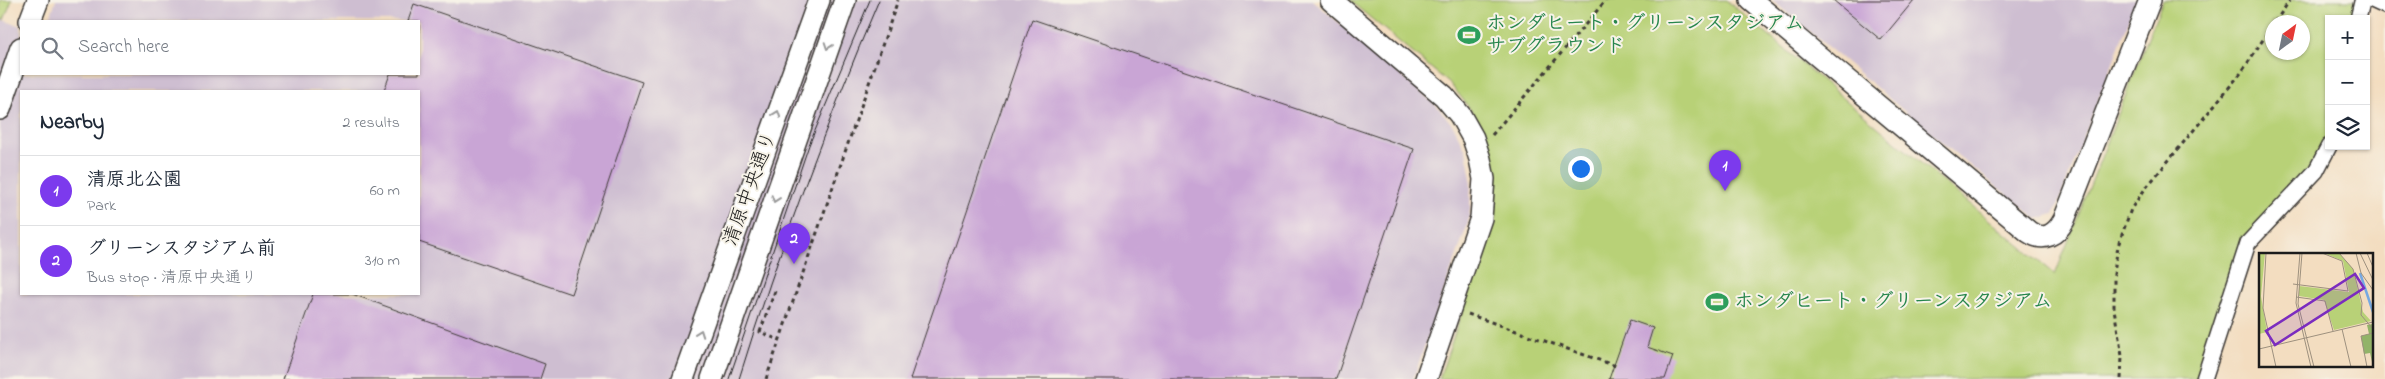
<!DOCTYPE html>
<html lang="en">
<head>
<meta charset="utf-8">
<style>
  :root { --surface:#fff; --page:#f2f2f3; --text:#1f2937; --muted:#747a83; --line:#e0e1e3; --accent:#7c3aed }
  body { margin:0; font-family:"Indie Flower","Klee One",sans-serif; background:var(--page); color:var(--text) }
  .controls { position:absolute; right:15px; top:15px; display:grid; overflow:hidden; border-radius:0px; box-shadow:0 1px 4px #0004 }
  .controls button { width:45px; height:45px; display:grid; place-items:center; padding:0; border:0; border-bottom:1px solid var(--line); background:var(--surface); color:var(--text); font:25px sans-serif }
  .compass { position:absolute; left:2265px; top:15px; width:45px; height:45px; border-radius:50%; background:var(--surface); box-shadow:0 1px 4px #0004; rotate:33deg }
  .you { position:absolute; left:1580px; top:168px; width:18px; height:18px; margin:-12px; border:4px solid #fff; border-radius:50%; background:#1a73e8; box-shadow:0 0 0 8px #1a73e833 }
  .badge { display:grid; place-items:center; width:32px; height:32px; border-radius:50%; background:var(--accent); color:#fff; font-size:16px; font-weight:700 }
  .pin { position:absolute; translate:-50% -41px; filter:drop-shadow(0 1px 2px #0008) }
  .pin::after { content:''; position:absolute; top:26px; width:18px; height:15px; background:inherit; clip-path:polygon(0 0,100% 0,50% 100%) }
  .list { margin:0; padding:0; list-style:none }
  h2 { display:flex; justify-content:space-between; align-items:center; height:65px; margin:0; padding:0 20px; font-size:21px }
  h2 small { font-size:16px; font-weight:400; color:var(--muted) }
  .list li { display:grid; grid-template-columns:32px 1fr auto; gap:15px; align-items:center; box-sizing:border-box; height:70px; padding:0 20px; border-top:1px solid var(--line) }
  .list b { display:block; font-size:19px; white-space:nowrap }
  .list p { margin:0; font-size:16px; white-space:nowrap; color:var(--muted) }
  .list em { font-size:16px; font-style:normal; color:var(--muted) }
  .icon { flex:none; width:28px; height:28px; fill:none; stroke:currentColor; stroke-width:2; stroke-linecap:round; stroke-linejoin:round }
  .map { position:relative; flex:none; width:2385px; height:379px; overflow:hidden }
  .search { position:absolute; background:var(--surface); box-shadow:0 1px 4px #0004; left:20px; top:20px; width:400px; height:55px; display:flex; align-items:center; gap:12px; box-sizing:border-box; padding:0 18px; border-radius:0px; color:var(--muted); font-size:19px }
  .panel { position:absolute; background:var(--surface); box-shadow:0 1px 4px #0004; left:20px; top:90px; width:400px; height:205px; border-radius:0px }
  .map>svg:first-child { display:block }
  .industrial { fill:#cebed1; fill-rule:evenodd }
  .green { fill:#b8d177; stroke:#6a764a; fill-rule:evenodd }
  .building { fill:#c9a5d5 }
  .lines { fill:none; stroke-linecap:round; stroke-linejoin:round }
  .street-casing { stroke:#3c3935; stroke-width:18 }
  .secondary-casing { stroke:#3c3935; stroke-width:24 }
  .path { stroke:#3c3935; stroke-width:3; stroke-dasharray:4 4; stroke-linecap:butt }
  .street { stroke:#fff; stroke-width:15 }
  .secondary { stroke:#fff; stroke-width:21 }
  .tram { stroke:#1c1c1c; stroke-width:1 }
  .oneway { stroke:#999 }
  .labels { text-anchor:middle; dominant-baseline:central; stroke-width:4; stroke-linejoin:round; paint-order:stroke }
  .leisure-label { font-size:20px; font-weight:bold; fill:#27864d; stroke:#f7f3e8; text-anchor:start }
  .street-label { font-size:20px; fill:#1c1c1c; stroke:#f7f3e8 }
  .inset-river { fill:none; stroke:#75a8e1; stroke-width:2.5 }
  .inset-road { fill:none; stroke:#9d907e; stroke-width:1 }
  .view { fill:#7b2cbf; fill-opacity:0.15; stroke:#7b2cbf; stroke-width:2.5 }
  .inset-edge { fill:none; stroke:#1c1c1c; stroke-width:2.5 }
</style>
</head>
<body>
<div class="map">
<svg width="2385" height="379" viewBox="0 0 2385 379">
  <rect width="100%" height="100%" fill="#f7f3e8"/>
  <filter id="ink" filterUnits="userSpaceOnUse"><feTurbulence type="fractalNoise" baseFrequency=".02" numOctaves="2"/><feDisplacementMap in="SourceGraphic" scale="10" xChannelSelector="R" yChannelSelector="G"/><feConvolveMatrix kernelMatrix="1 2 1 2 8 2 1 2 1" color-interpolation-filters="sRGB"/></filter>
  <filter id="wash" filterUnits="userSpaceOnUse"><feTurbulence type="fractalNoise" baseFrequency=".0096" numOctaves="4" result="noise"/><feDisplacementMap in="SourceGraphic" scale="20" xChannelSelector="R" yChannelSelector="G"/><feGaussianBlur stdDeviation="1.12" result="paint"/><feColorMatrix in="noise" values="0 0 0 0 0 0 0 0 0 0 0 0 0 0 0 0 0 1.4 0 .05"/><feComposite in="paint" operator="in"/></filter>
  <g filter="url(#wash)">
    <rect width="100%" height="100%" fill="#f3ddc0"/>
    <path class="industrial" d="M56,0H1312L1437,106L1454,127L1466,151L1471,178L1470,209L1468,223L1413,379H0V19L21,26V74H419V21H49ZM21,91H419V294H21Z
      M1772,0H2137L2054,214L2037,219L1946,146Z"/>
    <path class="green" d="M0,0H12L4,20L0,19Z
      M1349,0H1726L2055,275L2163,0H2359L2354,19H2329V137L2325,151L2252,232L2200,379H1439L1491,228C1503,169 1490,128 1449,83ZM2272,22H2302V52H2272Z"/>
    <g id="blocks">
      <path class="building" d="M1833,0H1914L1881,40Z
        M414,4L642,82L571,294L419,242V91H384L390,74H419V21H408Z
        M1032,19L1414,149L1336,379H910Z
        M313,294H352L545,364L540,379H283Z
        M1630,320L1653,328L1647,347L1673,356L1665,379H1609Z"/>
    </g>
  </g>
  <g filter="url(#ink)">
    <use href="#blocks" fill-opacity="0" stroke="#3c3935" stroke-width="1"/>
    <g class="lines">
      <defs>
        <path id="street" d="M2372,0L2385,6
          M2358,19L2362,2L2364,0
          M2204,379L2248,243L2316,171L2329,146"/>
        <path id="secondary" d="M1331,0L1444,96L1460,115L1473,138L1480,159L1484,179L1481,218L1426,379
          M1751,0L2029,232C2044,242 2056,235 2064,220L2150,0
          M30,21L38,0
          M0,109L21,48
          M683,379L819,0
          M712,379L845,0"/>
      </defs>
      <use href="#street" class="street-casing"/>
      <use href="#secondary" class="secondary-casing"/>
      <path class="path" d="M2275,22L2290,0
        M1492,135L1606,0
        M775,291L760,332L779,340
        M1468,314L1616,366
        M766,379L898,0
        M2121,379L2122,356L2114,309V272L2118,246L2131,209L2145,189L2241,73L2272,26"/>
      <use href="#street" class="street"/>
      <use href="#secondary" class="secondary"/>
      <path class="tram" d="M729,379L809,145L870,0
        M739,379C779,250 826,124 879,0"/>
    </g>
    <defs><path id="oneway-chevron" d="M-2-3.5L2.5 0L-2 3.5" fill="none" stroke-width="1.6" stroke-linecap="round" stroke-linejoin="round" transform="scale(1.25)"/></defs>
    <g class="oneway">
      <use href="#oneway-chevron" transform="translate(828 46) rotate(109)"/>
      <use href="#oneway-chevron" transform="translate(777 114) rotate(-70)"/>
      <use href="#oneway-chevron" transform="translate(775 199) rotate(109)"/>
      <use href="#oneway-chevron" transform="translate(700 333) rotate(-70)"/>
    </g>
  </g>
  <defs>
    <symbol id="stadium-bare" viewBox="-9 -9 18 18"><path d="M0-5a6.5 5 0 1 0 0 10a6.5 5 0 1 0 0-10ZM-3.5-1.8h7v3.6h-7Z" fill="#2e9e5b" stroke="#f7f3e8" stroke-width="2.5" paint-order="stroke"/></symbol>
  </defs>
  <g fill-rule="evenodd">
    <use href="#stadium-bare" x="1453" y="19" width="32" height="32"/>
    <use href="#stadium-bare" x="1701" y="286" width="32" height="32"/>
  </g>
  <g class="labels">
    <g class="leisure-label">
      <text x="1486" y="24">ホンダヒート・グリーンスタジアム<tspan x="1486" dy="23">サブグラウンド</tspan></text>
      <text x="1734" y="302">ホンダヒート・グリーンスタジアム</text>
    </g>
    <g class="street-label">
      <text transform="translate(751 189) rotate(-70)">清原中央通り</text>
    </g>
  </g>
  <g transform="translate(2259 253)">
    <rect width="114" height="114" fill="#f3ddc0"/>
    <path d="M0,0H6L2,43L8,79L0,81ZM65,0H80L94,16L104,59L112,68L75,77L65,47L40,43V33L90,39L84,8Z" fill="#b8d177"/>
    <path d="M114,71V110L113,109L111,100L105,101L102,83L110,81L108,72Z" fill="#92b368"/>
    <path class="inset-river" d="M101,20L114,59"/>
    <path class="inset-road" d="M7,0L4,55L17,114M41,0L37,50L52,114M43,0L39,51L55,114M80,0L94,16L103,50L102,62L114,76M97,0L102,20L114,37M101,0L114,27M108,0L114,14M34,31L89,38L83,8L63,0M37,44L66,48L74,78M83,76L92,114M0,96L114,69M108,114L102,83L114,80"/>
    <path class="view" d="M96,21L105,35L16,92L7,78Z"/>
    <rect width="114" height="114" class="inset-edge"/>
  </g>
</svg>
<div class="controls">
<button>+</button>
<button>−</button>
<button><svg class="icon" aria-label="layers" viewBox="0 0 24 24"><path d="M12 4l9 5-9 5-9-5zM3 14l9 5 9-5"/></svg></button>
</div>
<svg class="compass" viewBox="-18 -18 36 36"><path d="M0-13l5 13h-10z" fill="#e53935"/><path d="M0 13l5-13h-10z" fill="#747a83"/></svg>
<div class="you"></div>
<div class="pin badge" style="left:1725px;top:191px">1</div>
<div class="pin badge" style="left:794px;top:264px">2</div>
<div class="search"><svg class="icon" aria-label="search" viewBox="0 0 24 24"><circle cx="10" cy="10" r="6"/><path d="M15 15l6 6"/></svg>Search here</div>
<section class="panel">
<h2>Nearby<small>2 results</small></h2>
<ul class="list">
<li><span class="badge">1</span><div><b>清原北公園</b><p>Park</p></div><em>60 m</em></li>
<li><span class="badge">2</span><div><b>グリーンスタジアム前</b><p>Bus stop · 清原中央通り</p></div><em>310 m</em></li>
</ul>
</section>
</div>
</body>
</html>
